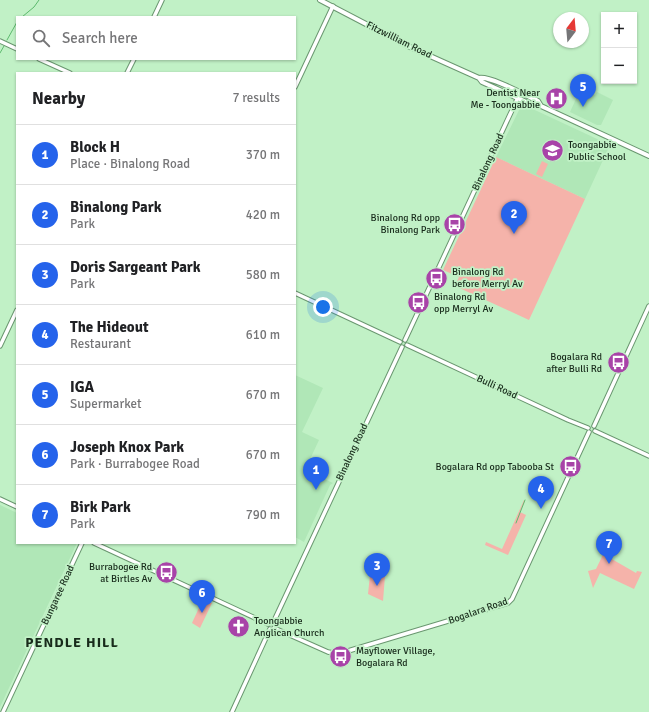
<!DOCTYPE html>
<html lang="en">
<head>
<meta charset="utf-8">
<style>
  :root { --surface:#fff; --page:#f2f2f2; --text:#202124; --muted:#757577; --line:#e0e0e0; --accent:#2563eb }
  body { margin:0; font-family:Signika,sans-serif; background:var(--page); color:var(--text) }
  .controls { position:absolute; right:12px; top:12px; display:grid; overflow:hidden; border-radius:0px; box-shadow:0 1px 3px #0004 }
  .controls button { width:36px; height:36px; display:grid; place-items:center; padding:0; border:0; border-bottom:1px solid var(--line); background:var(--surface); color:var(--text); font:20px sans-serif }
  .compass { position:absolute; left:553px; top:12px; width:36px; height:36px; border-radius:50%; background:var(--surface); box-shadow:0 1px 3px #0004; rotate:16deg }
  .you { position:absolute; left:323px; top:307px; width:14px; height:14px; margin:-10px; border:3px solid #fff; border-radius:50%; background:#1a73e8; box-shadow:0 0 0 6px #1a73e833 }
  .badge { display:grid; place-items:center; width:26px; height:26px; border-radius:50%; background:var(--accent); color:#fff; font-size:13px; font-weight:700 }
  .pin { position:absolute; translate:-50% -33px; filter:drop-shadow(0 1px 2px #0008) }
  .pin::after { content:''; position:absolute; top:21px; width:14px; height:12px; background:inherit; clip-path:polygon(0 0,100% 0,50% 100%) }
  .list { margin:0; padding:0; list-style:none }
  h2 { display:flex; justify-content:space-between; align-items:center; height:52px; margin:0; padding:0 16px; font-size:17px }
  h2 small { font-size:13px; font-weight:400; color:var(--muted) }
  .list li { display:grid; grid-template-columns:26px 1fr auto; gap:12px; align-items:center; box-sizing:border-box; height:60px; padding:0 16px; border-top:1px solid var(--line) }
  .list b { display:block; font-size:15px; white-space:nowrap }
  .list p { margin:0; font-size:13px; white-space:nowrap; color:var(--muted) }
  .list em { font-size:13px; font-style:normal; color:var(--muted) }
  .icon { flex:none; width:22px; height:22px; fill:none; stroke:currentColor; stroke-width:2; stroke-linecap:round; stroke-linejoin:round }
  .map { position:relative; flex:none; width:649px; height:712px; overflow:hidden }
  .search { position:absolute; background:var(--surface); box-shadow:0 1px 3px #0004; left:16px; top:16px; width:280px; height:44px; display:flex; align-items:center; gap:10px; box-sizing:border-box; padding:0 14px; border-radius:0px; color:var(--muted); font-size:15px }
  .panel { position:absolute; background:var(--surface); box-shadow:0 1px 3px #0004; left:16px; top:72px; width:280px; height:472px; border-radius:0px }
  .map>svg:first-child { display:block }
  .built { fill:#b0e7b7 }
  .green { fill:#f5b3aa }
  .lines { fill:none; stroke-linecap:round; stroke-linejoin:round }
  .stream { stroke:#5dba6e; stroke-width:1 }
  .tertiary-casing { stroke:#6a9770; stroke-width:5.5 }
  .secondary-casing { stroke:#6a9770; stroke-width:6 }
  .tertiary { stroke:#fff; stroke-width:3.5 }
  .secondary { stroke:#fff; stroke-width:4 }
  .labels { text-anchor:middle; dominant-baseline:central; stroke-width:3.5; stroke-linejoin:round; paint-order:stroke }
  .street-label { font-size:10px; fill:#182b1b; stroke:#c1f1c6 }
  .poi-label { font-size:10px; fill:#182b1b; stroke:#c1f1c6; text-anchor:end }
  .district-label { font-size:14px; font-weight:bold; letter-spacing:1px; fill:#182b1b; stroke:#c1f1c6 }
</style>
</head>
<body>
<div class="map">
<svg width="649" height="712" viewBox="0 0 649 712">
  <rect width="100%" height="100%" fill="#c1f1c6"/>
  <path class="built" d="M581,88L595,95L597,92L613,100L601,125H597L570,112Z
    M522,104L610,145L585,199L496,157Z
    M295,375L323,388L302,432L319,440L305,470L333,483L330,485L304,542L295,537Z
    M0,505L17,513V543H77L0,707Z"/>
  <path class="green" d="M496,157L585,199L529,320L455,286L459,277L443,270Z
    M542,161L548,164L542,177L536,174Z
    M524,500L525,501L520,512L526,515L508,555L485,545L486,542L502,549Z
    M611,538L618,542L610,558L636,573L637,571L642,572L634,589L600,573L593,588L588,571L596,569Z
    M370,575L378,577L385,576L383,601L368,594Z
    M203,599L212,603L200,628L192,623Z"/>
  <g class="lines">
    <path class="stream" d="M22,17L34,7L39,0
      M7,40L17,22
      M0,53L4,46
      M516,523L525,500"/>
    <defs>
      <path id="tertiary" d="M154,17L162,0
        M0,41L17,49
        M39,59L70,73
        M127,73L134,59
        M295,87L333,6
        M295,293L400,342
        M405,340L520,93
        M407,345L568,420L588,428
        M0,346L17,310
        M594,426L649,306
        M595,431L649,456
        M0,499L17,507
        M94,543L268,624
        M273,623L402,347
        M274,628L328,652L338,654L508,603L512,599L589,432
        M3,712L82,543
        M232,712L270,629"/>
      <path id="secondary" d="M320,0L410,47L479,78L482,82L535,106H541L649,156
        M479,78C491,76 525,95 538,101L541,106"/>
    </defs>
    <use href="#tertiary" class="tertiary-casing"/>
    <use href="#secondary" class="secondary-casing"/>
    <use href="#tertiary" class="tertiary"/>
    <use href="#secondary" class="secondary"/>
  </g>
  <defs>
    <symbol id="hospital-disc" viewBox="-11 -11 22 22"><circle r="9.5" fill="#a843a8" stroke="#c1f1c6"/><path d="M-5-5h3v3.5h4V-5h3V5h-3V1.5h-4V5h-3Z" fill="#fff"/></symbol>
    <symbol id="school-disc" viewBox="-11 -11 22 22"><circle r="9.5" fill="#a843a8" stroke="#c1f1c6"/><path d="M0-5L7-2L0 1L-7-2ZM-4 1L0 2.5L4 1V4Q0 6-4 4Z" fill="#fff"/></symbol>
    <symbol id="bus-disc" viewBox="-11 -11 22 22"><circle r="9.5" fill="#a843a8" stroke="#c1f1c6"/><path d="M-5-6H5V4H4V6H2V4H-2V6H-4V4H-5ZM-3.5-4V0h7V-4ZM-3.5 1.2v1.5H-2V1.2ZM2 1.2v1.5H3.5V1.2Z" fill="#fff"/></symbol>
    <symbol id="church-disc" viewBox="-11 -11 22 22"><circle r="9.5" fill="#a843a8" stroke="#c1f1c6"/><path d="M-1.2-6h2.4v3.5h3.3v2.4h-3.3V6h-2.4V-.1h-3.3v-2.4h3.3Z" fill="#fff"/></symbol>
  </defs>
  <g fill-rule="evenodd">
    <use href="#hospital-disc" x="544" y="86" width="25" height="25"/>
    <use href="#school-disc" x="540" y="138" width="25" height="25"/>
    <use href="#bus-disc" x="442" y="212" width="25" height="25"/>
    <use href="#bus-disc" x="424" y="266" width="25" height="25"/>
    <use href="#bus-disc" x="406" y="290" width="25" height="25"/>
    <use href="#bus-disc" x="606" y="350" width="25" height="25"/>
    <use href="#bus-disc" x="558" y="454" width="25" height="25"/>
    <use href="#bus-disc" x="154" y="560" width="25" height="25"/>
    <use href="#church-disc" x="226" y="614" width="25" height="25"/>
    <use href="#bus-disc" x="328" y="644" width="25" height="25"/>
  </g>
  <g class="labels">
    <g class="street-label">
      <text transform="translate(399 40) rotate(26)">Fitzwilliam Road</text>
      <text transform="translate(488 162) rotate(-65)">Binalong Road</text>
      <text transform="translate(497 387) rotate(25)">Bulli Road</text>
      <text transform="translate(352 452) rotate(-65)">Binalong Road</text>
      <text transform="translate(58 595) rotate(-65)">Bungaree Road</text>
      <text transform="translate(478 611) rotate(-19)">Bogalara Road</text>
    </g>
    <g class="poi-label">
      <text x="540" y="93">Dentist Near<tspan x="540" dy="12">Me - Toongabbie</tspan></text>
      <text x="568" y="145" text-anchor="start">Toongabbie<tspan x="568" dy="12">Public School</tspan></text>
      <text x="440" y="218">Binalong Rd opp<tspan x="440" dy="12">Binalong Park</tspan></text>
      <text x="452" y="272" text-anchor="start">Binalong Rd<tspan x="452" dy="12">before Merryl Av</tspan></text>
      <text x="434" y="297" text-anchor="start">Binalong Rd<tspan x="434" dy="12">opp Merryl Av</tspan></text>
      <text x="602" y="357">Bogalara Rd<tspan x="602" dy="12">after Bulli Rd</tspan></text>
      <text x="554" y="467">Bogalara Rd opp Tabooba St</text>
      <text x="152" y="567">Burrabogee Rd<tspan x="152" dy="12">at Birtles Av</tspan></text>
      <text x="254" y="621" text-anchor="start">Toongabbie<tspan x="254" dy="12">Anglican Church</tspan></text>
      <text x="356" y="651" text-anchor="start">Mayflower Village,<tspan x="356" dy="12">Bogalara Rd</tspan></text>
    </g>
    <g class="district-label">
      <text x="72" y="642">PENDLE HILL</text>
    </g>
  </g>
</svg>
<div class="controls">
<button>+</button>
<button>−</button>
</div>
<svg class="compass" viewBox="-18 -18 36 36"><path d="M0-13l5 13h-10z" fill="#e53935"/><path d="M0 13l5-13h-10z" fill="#757577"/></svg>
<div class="you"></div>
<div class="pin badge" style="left:316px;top:490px">1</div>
<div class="pin badge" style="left:514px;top:234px">2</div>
<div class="pin badge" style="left:377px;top:586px">3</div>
<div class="pin badge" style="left:541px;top:509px">4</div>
<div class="pin badge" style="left:583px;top:107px">5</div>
<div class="pin badge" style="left:202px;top:613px">6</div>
<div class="pin badge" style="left:609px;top:564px">7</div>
<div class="search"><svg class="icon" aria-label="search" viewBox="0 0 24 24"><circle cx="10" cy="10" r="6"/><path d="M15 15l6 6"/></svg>Search here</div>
<section class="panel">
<h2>Nearby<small>7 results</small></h2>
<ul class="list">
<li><span class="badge">1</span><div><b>Block H</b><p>Place · Binalong Road</p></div><em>370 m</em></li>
<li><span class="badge">2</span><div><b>Binalong Park</b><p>Park</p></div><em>420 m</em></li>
<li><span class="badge">3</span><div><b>Doris Sargeant Park</b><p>Park</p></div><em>580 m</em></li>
<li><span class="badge">4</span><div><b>The Hideout</b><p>Restaurant</p></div><em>610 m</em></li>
<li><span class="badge">5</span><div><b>IGA</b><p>Supermarket</p></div><em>670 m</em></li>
<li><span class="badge">6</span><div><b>Joseph Knox Park</b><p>Park · Burrabogee Road</p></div><em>670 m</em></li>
<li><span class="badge">7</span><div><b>Birk Park</b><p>Park</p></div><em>790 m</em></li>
</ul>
</section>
</div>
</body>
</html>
